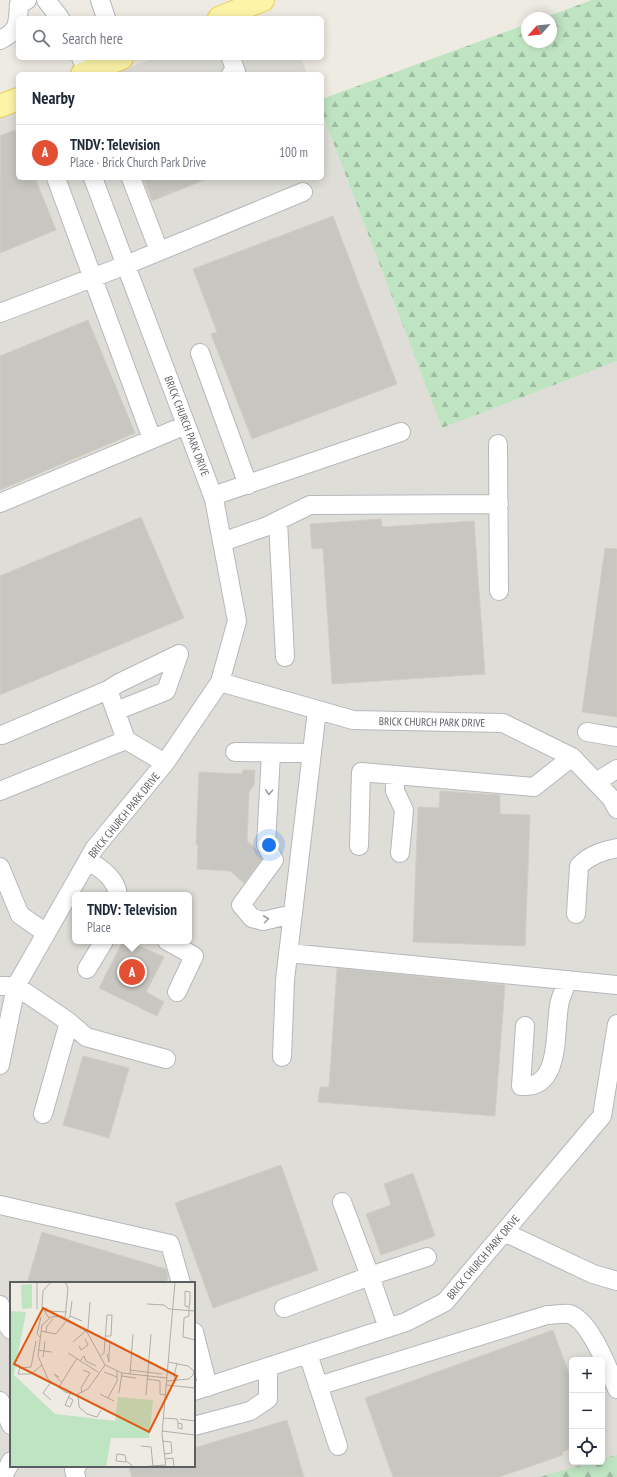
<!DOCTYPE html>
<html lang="en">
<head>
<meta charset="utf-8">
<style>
  :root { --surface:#fff; --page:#f6f6f7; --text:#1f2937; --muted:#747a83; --line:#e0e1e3; --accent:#e24f33 }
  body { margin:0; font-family:"PT Sans Narrow",sans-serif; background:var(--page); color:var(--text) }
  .controls { position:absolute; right:12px; bottom:12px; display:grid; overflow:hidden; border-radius:6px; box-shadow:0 2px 10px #0003 }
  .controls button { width:36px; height:36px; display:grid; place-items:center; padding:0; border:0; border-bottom:1px solid var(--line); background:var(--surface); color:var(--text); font:20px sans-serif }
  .compass { position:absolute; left:521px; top:12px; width:36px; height:36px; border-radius:50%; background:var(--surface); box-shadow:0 2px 10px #0003; rotate:243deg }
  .you { position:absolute; left:269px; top:845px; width:14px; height:14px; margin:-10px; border:3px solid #fff; border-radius:50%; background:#1a73e8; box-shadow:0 0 0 6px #1a73e833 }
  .badge { display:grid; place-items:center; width:26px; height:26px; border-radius:50%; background:var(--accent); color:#fff; font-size:13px; font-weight:700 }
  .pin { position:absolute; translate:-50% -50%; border:2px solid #fff; box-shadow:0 1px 4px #0006 }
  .popup { position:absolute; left:72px; top:892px; width:120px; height:52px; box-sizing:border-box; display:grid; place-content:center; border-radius:6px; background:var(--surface); filter:drop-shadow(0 1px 3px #0005); font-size:13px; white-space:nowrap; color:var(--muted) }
  .popup b { font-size:15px; color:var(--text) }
  .popup::after { content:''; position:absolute; left:50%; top:100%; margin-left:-8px; border:8px solid transparent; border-top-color:var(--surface) }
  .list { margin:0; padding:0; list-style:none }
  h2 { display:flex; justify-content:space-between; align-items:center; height:52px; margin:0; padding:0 16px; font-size:17px }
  h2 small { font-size:13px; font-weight:400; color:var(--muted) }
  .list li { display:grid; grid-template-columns:26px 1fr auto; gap:12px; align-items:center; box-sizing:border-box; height:56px; padding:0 16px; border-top:1px solid var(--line) }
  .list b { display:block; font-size:15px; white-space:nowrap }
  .list p { margin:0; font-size:13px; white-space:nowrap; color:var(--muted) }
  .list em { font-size:13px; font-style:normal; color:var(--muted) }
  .icon { flex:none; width:22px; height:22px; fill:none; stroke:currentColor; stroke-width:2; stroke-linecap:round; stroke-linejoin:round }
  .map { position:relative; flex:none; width:617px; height:1477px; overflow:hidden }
  .search { position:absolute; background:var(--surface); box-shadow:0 2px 10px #0003; left:16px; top:16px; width:308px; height:44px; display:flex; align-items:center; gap:10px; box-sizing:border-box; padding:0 14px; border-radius:6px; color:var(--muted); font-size:15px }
  .panel { position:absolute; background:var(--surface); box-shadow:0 2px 10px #0003; left:16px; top:72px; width:308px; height:108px; border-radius:6px }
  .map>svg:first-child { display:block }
  .industrial { fill:#deddd7; fill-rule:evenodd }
  .forest { fill:url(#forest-firs) }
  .building { fill:#c8c6c0; stroke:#d1cdc1 }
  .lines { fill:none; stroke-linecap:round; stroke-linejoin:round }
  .minor-casing { stroke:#b5b8bc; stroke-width:20 }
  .major-casing { stroke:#eccf5d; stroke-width:24 }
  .minor { stroke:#fff; stroke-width:18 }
  .major { stroke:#fcf5a8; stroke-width:22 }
  .oneway { stroke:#9d9ea1 }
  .labels { text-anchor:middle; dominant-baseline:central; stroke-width:3; stroke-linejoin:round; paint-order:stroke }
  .street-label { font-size:11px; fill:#5b5e63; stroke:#fff }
  .inset-road { fill:none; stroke:#afafab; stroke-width:1 }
  .view { fill:#e15910; fill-opacity:0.15; stroke:#e15910; stroke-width:2 }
  .inset-edge { fill:none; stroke:#5b5e63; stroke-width:2 }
</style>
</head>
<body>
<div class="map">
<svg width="617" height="1477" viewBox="0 0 617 1477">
  <defs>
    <pattern id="forest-firs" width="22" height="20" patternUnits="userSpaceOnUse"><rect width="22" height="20" fill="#bfe4c2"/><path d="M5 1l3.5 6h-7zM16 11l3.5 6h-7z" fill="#9ebca1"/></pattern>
  </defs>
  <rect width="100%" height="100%" fill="#edebe2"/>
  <path class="industrial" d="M154,58H301L307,74H113Z
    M18,111V178H322V113L442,428L617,361V1457L557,1477H0V118ZM75,895H189V941H75ZM11,1283H194V1466H11ZM572,1360H602V1462H572Z"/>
  <path class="forest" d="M592,0H617V361L442,428L322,113V99L527,24V42H551V18H543Z
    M617,1455V1477H540L592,1462H602V1459Z"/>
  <path class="building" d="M15,130L18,138V178H35L56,230L0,253V136Z
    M143,178H209L152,201Z
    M333,216L397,384L252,439L211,334L217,332L193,269Z
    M88,320L135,433L0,490V356Z
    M141,517L184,618L0,695V576Z
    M381,519L382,527L474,521L485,674L332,684L323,548L312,549L310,524Z
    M605,548L617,549V717L582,712Z
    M243,770H255L254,785L249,792L247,841L257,850L262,859L244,883L230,871L197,869L198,846L196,844L199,772L242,774Z
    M440,791L500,795V814L530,815L525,946L413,942L418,807L439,808Z
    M123,941H128L164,957L146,992L164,1002L157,1016L99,988Z
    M337,968L505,985L495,1116L318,1102L320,1087H329Z
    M83,1056L129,1068L109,1138L63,1125Z
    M281,1165L318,1270L213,1308L175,1203Z
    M413,1173L435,1236L381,1255L366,1214L391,1205L384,1184Z
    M42,1232L166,1269L168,1276L166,1283H27Z
    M553,1330L572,1382V1448L562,1452L563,1455L499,1477H393L365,1398Z
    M287,1420L304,1477H132L129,1468L135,1466H194V1448Z"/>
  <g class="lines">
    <defs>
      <path id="minor" d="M46,0L60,18
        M100,0L106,18
        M0,40C19,31 18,23 19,4L27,0
        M81,58L88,71
        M231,58L236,72L231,74
        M56,178L152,439
        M93,178L214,499L237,621L220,682
        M131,178L159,251
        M0,313L126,265L303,192
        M200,353L248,485
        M498,444L499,591
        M213,496L401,432
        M0,503L186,425
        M278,521L285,657
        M222,542L265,527L310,505L499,504
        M108,690L119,683L179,654L166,691L116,711
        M587,732L617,737
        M2,735L108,690L126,740
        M235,752L312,753
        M271,753L266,845L274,860L241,905L252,918L263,921L293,914
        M395,775V791L404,810L400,853
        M596,782L617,769
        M0,791L126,740L165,763
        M359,846L361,772L534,787L572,757
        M88,860C101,869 116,878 118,895
        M0,867L20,915L46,933
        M576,914L579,866C590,855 602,851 617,848
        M167,941L194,956L177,992
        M288,953L617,985
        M87,969L104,941
        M0,986H16L69,1022L86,1037L166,1059
        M525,1026L521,1086C564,1089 553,1027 560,1001C562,994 565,987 568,980
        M282,1057L285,980L317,710
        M0,1065L16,986L88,860L94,849L165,763L220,682L353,720L503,723L572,757L611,798L617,809
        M43,1114L69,1022
        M342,1202L370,1276L427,1257
        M0,1205L170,1244L181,1283
        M504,1232L593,1274L617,1281
        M0,1305L8,1326L11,1330
        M284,1308L370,1276L388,1328
        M194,1332L208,1387
        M308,1354L338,1446
        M318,1386L547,1315C554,1315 563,1313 569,1314C590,1319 609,1371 617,1389
        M194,1391L406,1322L445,1302L602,1116L617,1024
        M0,1401L11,1425
        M194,1426L250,1411L268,1399V1367
        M3,1477L11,1461
        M76,1477L74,1470L77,1466"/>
      <path id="major" d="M219,18L263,0
        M82,74L122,58
        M0,106L18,99"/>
    </defs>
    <use href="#minor" class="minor-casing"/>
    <use href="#major" class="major-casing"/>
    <use href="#minor" class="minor"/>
    <use href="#major" class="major"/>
  </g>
  <defs><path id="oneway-chevron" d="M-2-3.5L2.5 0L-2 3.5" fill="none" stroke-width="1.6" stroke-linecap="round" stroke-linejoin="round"/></defs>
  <g class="oneway">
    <use href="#oneway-chevron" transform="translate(269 792) rotate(93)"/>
    <use href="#oneway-chevron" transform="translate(266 919) rotate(-7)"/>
  </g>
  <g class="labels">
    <g class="street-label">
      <text transform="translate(187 426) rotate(69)">BRICK CHURCH PARK DRIVE</text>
      <text transform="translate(432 722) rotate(1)">BRICK CHURCH PARK DRIVE</text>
      <text transform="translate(124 815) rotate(-51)">BRICK CHURCH PARK DRIVE</text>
      <text transform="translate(483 1257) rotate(-50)">BRICK CHURCH PARK DRIVE</text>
    </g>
  </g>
  <g transform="translate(10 1282)">
    <rect width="185" height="185" fill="#edebe2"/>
    <path d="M0,29L16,30L4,93L45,132L105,139L108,115L143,118L139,156H101L96,185H0Z" fill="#bfe4c2"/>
    <path d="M22,2V26L12,27L11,3Z" fill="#bfe4c2"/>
    <path class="inset-road" d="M27,0V27M137,22L154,23L159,27L185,29M179,25L175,24V9L180,10V19L179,25V34L174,36L173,55L185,58M35,29L57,30M52,34L77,50L95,83L78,107L66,113L55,110L38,97L28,74L32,43L41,35ZM60,34L72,39M39,36L32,25L33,9L41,0M55,36L58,6L55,0M31,49L46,52L60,34L62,19M36,50L37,44L43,37M30,55L27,52L31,35M26,59L21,85L10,86L8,92H21L32,83M63,60L78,47L80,20M69,64L71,68L78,63L75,57M28,68L34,69L35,59M58,71L88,90M97,72L99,80V72M99,72L100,60M90,74L94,71L97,33H102L101,54H96M33,75L34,69L42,70M70,79L74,74L76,79L86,84M95,83L112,91L157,96M120,88L152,92M94,90L107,95M120,92L123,52M112,94L126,96M49,95L44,92L52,101M137,97L150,99V112L155,113M166,98L164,94L167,81M157,99L179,97L183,93L184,89L178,84L158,80M156,103L185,106M49,105L67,76M72,111L71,106L80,91L73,88M109,111L112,91M68,112L69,125L77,132L87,135L91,128M90,112L104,119M136,113L141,52M58,115L63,118L60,125L55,123L60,112M98,116L107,99V89M41,118L33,111L41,100M153,136L167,137L168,141L172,142V147L168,146V141M170,137L185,139M152,149L185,153M152,159L161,160L162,171L154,172M131,164L141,165L143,184M155,177L163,176L164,185M116,180L106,179L107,172L115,173L116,179L124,185M129,185L155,183M156,185L152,152L165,0"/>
    <path class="view" d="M33,26L167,94L139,150L4,82Z"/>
    <rect width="185" height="185" class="inset-edge"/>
  </g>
</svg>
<div class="controls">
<button>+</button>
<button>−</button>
<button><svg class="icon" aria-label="locate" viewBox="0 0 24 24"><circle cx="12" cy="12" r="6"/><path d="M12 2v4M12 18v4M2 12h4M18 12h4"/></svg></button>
</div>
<svg class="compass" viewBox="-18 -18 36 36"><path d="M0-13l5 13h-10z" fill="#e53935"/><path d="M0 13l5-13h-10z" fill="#747a83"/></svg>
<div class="you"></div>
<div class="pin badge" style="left:132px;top:972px">A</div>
<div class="popup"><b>TNDV: Television</b>Place</div>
<div class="search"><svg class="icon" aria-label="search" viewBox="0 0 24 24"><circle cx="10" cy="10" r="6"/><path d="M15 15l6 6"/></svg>Search here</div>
<section class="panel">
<h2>Nearby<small></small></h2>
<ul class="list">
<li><span class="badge">A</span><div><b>TNDV: Television</b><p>Place · Brick Church Park Drive</p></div><em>100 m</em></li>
</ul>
</section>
</div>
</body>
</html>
